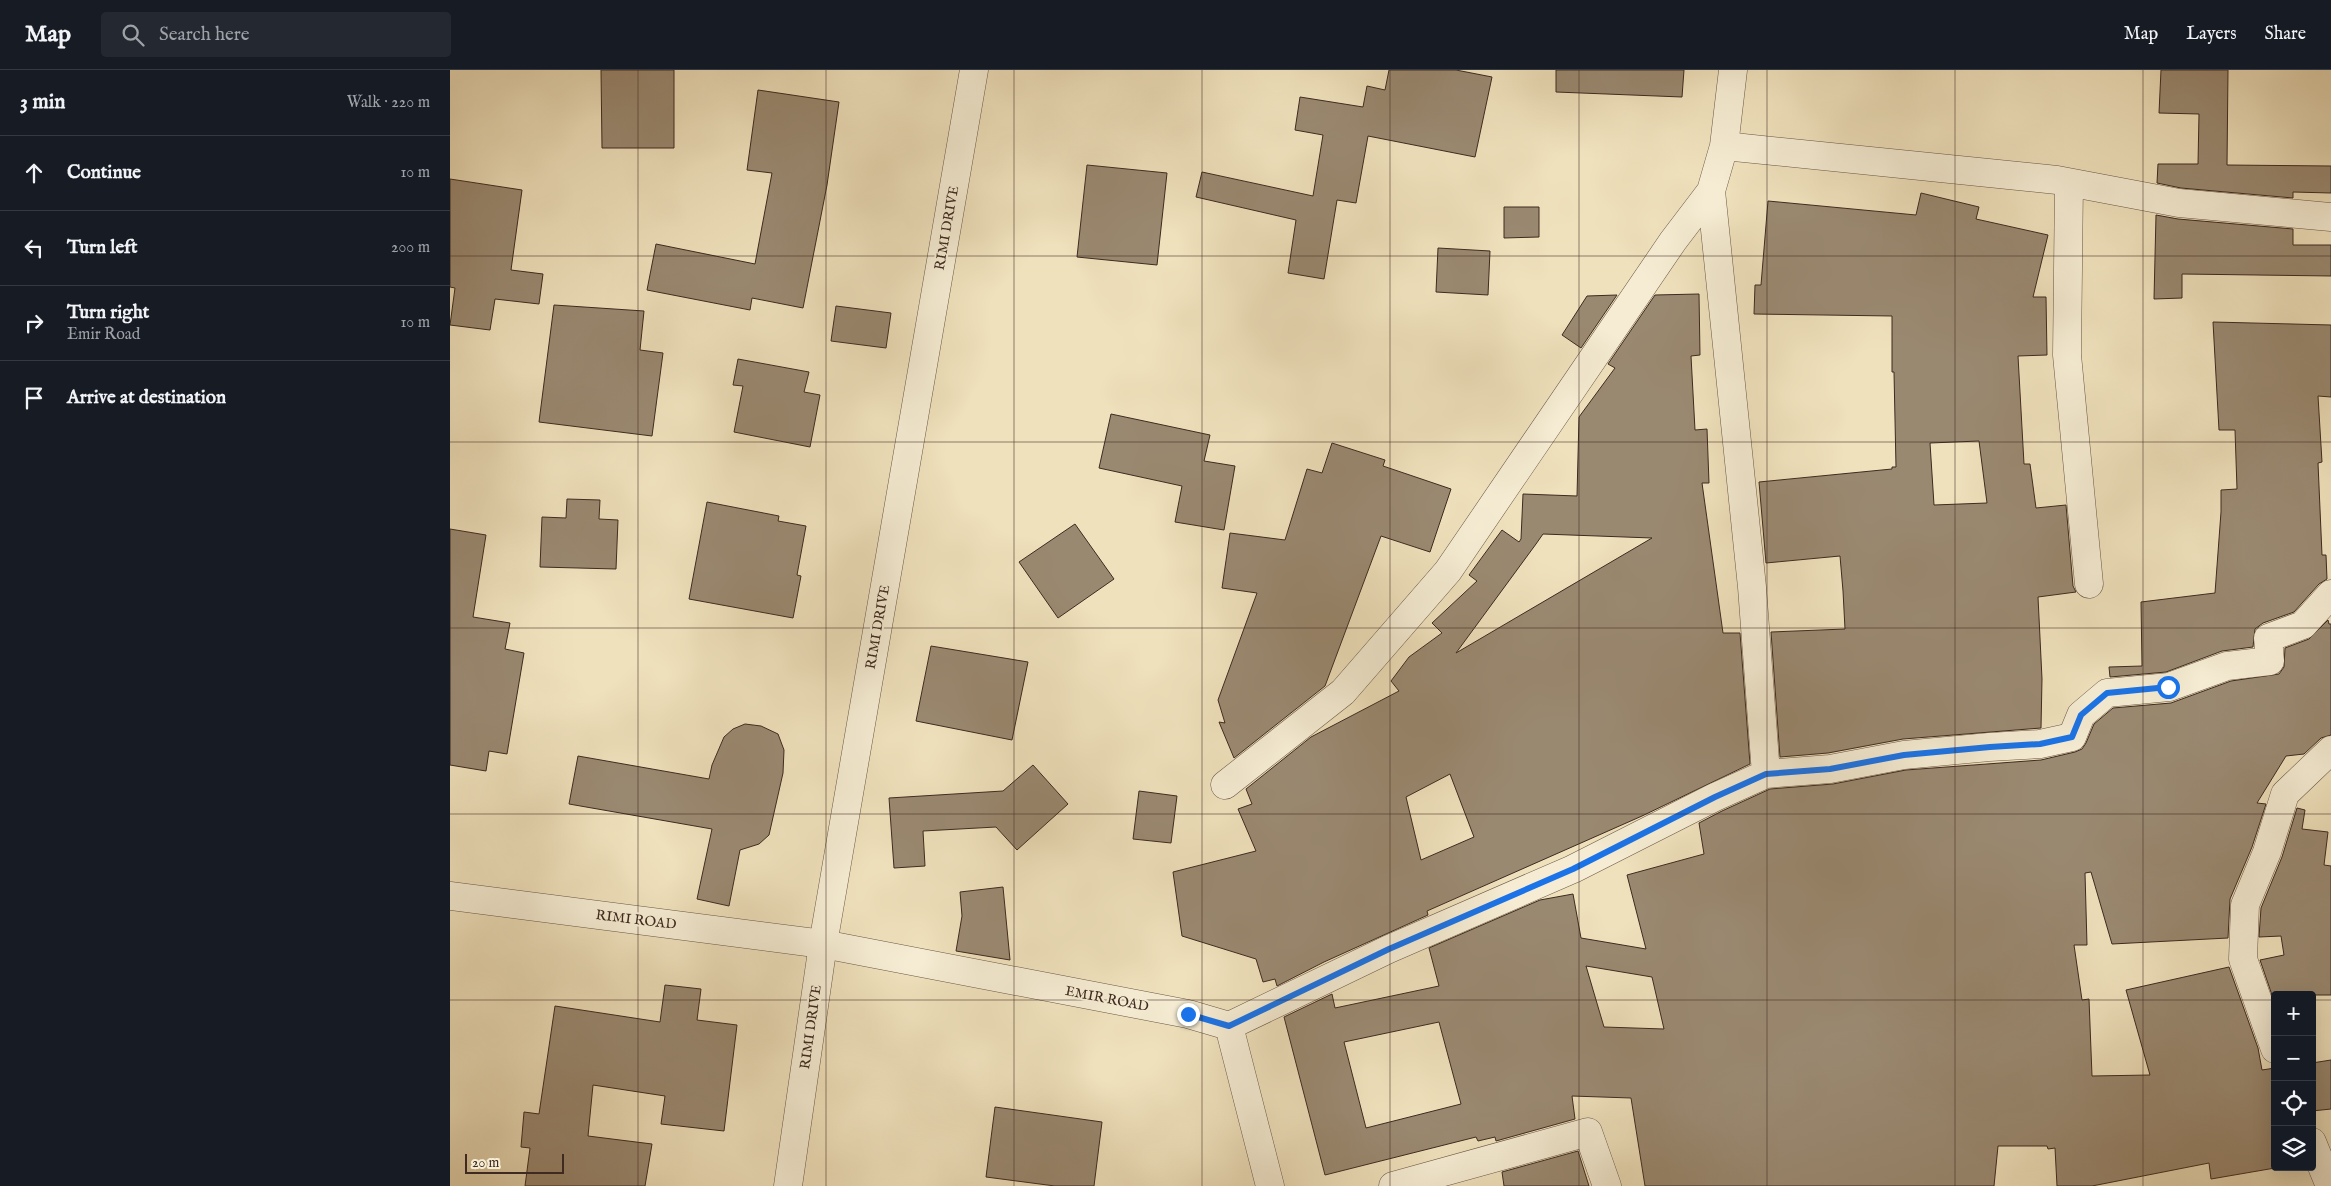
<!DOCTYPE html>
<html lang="en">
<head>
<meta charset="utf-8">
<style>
  :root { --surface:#171b24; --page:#242831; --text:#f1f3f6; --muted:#9ea1a6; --line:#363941 }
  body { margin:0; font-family:"IM FELL English",serif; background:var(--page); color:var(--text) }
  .controls { position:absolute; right:15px; bottom:15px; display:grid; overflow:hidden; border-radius:5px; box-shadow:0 5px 20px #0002 }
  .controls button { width:45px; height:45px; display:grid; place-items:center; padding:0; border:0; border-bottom:1px solid var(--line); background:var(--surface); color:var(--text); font:25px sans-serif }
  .scale { position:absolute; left:15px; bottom:12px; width:99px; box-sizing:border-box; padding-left:5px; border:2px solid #3e2a20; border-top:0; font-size:14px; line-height:18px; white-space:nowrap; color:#3e2a20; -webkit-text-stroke:4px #f5ecd3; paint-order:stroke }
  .stop { position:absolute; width:15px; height:15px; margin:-11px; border:4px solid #1a73e8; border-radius:50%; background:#fff }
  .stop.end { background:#1a73e8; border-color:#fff; box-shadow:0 1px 5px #0008 }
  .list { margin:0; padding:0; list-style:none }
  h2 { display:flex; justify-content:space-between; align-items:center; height:65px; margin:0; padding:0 20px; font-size:21px }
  h2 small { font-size:16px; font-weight:400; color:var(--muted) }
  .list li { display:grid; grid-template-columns:32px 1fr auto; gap:15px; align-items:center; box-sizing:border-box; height:75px; padding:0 20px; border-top:1px solid var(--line) }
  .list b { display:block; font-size:19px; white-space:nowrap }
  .list p { margin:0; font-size:16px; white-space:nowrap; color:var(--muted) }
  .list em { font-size:16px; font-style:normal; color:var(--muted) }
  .icon { flex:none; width:28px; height:28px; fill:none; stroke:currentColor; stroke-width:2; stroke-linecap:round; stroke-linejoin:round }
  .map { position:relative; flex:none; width:1881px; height:1116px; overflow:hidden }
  header { display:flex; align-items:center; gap:30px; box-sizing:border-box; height:70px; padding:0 25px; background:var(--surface); border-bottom:1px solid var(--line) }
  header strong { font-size:24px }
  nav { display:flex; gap:28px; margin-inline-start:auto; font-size:18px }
  .search { width:350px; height:45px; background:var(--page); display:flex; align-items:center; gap:12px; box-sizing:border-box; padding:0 18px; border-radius:5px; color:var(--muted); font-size:19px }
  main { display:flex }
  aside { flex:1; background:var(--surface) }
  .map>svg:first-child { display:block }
  .building { fill:#9a8971; stroke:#3e2a20; fill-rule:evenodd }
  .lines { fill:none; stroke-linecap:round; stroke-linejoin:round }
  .minor-casing { stroke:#6a5847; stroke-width:29 }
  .tertiary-casing { stroke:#6a5847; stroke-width:29 }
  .minor { stroke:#f5ecd3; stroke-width:28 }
  .tertiary { stroke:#f5ecd3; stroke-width:28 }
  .route { stroke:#1a73e8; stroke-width:6 }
  .grid { fill:none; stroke:#3e2a20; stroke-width:1; stroke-opacity:0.55 }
  .labels { text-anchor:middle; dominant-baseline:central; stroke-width:4; stroke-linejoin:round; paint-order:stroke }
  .street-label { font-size:14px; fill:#3e2a20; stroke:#f5ecd3 }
</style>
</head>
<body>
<header>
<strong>Map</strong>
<div class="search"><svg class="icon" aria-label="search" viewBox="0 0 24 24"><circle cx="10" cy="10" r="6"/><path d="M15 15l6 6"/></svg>Search here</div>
<nav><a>Map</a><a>Layers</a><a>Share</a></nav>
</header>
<main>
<aside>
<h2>3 min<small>Walk · 220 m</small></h2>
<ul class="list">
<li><svg class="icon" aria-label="ahead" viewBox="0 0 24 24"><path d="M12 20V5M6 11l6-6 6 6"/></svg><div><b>Continue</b></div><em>10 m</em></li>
<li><svg class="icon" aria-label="left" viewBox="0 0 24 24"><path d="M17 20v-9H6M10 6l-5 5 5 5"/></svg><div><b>Turn left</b></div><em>200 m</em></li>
<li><svg class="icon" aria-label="right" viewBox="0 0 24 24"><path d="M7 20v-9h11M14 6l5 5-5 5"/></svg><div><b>Turn right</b><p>Emir Road</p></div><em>10 m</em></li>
<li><svg class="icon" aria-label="arrive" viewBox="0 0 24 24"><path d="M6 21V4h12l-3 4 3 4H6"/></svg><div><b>Arrive at destination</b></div></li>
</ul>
</aside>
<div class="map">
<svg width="1881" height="1116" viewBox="0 0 1881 1116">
  <rect width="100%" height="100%" fill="#efe1bc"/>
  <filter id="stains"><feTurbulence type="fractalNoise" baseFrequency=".004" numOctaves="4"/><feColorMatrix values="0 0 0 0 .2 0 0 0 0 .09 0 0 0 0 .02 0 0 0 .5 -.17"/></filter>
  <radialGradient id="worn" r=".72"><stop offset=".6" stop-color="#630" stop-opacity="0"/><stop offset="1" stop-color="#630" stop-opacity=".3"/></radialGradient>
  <path class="building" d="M151,0H224V78H152Z
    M939,0H1006L1042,7L1025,87L918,66L906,133L887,130L874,209L838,203L846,150L746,127L752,102L863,126L873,65L845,60L850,27L913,37L917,16L935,20Z
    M1106,0H1234L1232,27L1106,22Z
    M1711,0H1778L1777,95L1881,96V123L1843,122V128L1731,118L1707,113L1708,94H1748L1749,44L1709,43Z
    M308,20L389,32L377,115L353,238L302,228L300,240L197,220L206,174L305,194L322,103L297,100Z
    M637,95L717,103L707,195L627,187Z
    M0,109L72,120L61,200L93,204L89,234L45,229L40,260L0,255L5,218L0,217Z
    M1471,123L1529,137L1526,149L1598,165L1583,227H1596L1597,285L1568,286L1574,394H1580L1586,438L1616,435L1623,516L1626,522L1588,527L1592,609L1591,658L1453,669L1378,683L1330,687L1321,562L1395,559L1393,521L1390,486L1316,493L1309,412L1442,399V397H1446L1444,302H1442V246L1304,244L1305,215H1311L1318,131L1466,145ZM1529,371L1537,433L1484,435L1480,373Z
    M1054,137H1089V167L1054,168Z
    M1706,145L1728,149L1843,159V175H1881V206L1732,204V228L1704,229Z
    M988,178L1040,181L1038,225L986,222Z
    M1249,224L1250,285L1241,286L1245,360L1257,359L1259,413H1252L1273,563H1290L1300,694L1192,746L977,841L978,845L874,892L827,916L825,909L813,912L806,889L732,866L723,802L806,781L788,739L802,734L796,719L861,667L949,621L941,611L959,587L992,563L982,553L1027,511L1019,505L1052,460L1069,472L1071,469L1073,424L1127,426L1129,347L1165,298L1158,294L1205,225ZM1093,464L1202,468L1006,583L1086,474ZM1000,704L1024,767L971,790L956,727Z
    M1167,225L1131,278L1112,265L1137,226Z
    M104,235L194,241L190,280L213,283L202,366L89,352Z
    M386,236L441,243L436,278L381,271Z
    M1763,252L1881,255V327L1868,326L1872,392L1868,393L1872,485H1876L1877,509L1869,514L1844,542L1813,553L1805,559L1803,577L1772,581L1716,602L1660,607L1659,597L1692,596L1691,532L1765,523L1771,442V420L1787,419L1785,360H1769Z
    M288,289L359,302L354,322L370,325L360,377L284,362L293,316L283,315Z
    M661,344L760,365L754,391L785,396L774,460L725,452L732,416L649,398Z
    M882,373L935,390L933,396L1001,419L980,482L931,466L875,616L784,688L769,652L775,653L768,630L807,523L772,518L780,463L835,470L857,399L872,403Z
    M117,429L150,430L149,449L168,450L166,499L90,497L92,447L116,448Z
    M257,432L329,446L328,451L356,456L347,505L351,506L343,548L239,529Z
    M625,454L664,509L608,548L569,492Z
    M0,459L36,465L23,547L60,553L55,579L74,583L57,684L39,681L36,701L0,695Z
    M1878,550L1879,554H1881V665L1871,668L1854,684L1836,686L1807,733L1816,734L1802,777L1780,829L1778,868L1662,874L1641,802L1635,803L1637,875H1624L1632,930L1639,929L1642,1006L1700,1005L1676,920L1779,897L1808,978L1812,1000L1825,998V1098L1761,1109L1759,1093L1642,1116H1607L1605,1078L1598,1079L1597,1076H1548L1544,1116H1195L1181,1028L1122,1026L1125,1049L1046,1071L1045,1067L1028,1071L1026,1067L875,1105L834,947L882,924L885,938L989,916L979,878L1090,830L1123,824L1131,868L1196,879L1177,805L1254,784L1249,753L1272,741L1320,719L1383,714L1456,700L1591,690L1625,682L1632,679L1636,673L1644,654L1663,638L1721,633L1781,611L1829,604L1834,597L1835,578L1859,569ZM1136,896L1202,907L1214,959L1154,957ZM989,952L1011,1034L916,1058L894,972Z
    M481,576L578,592L562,670L466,651Z
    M295,654L311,656L328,664L334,680L333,703L319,765L309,774L290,780L279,836L247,829L262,759L119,734L128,686L259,709L262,695L274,667L283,659Z
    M583,695L618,734L567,780L546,757L473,761L475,796L444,798L439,728L553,721Z
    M689,721L727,726L721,773L683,769Z
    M1847,738L1855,740L1852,759L1878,762L1874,795L1881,796V925H1822L1810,890L1834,885L1831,866L1809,867L1811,838L1832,787Z
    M553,817L560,890L506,881L512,846L510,822Z
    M215,915L251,919L247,950L287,955L274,1061L211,1054L215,1026L143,1015L138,1066L202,1074L195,1116H75L80,1078L71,1077L74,1042L89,1044L105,936L210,952Z
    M1881,990V1039L1862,1041V993Z
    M545,1037L652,1052L644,1116H605L536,1107Z
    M1128,1081L1139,1116H1054L1052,1102Z"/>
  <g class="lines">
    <defs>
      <path id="minor" d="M1274,76L1607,110L1729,133L1881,147
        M1619,113L1617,285L1639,514
        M1261,121L1302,517L1316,704
        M775,715L893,622L998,501L1223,171L1261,121L1274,76L1283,0
        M0,826L373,874L738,944L779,956L820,1116
        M779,956L939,879L1123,799L1265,727L1316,704L1380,699L1454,685L1539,677L1590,674L1622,667L1631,645L1657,623L1719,617L1777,596L1820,591L1818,568L1853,555L1881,524
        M1825,979L1793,889L1795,835L1817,782L1835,724L1881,680
        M1862,1072L1880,1116
        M943,1116L1138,1062L1157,1116"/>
      <path id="tertiary" d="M338,1116L373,874L524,0"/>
    </defs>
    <use href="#minor" class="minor-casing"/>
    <use href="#tertiary" class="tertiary-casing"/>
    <use href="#minor" class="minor"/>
    <use href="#tertiary" class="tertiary"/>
  </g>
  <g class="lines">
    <path class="route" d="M738,944L779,956L939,879L1123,799L1265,727L1316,704L1380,699L1454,685L1540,677L1590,674L1622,667L1631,645L1657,623L1718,617"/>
  </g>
  <path class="grid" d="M188,0V1116M376,0V1116M564,0V1116M752,0V1116M940,0V1116M1129,0V1116M1317,0V1116M1505,0V1116M1693,0V1116M0,186H1881M0,372H1881M0,558H1881M0,744H1881M0,930H1825M1862,930H1881"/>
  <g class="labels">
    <g class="street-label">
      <text transform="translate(497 158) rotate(-80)">RIMI DRIVE</text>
      <text transform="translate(428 557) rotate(-80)">RIMI DRIVE</text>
      <text transform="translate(186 850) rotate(7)">RIMI ROAD</text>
      <text transform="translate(657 929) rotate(11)">EMIR ROAD</text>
      <text transform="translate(361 957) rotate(-82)">RIMI DRIVE</text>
    </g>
  </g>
  <rect width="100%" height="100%" filter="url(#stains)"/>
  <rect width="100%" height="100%" fill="url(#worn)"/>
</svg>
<div class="controls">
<button>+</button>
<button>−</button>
<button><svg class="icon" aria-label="locate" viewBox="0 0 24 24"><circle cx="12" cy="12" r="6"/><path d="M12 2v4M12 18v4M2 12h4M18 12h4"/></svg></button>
<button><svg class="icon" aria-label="layers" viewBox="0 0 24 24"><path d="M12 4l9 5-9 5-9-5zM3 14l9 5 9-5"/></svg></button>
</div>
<div class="scale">20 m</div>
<div class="stop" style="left:1718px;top:617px"></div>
<div class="stop end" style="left:738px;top:944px"></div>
</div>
</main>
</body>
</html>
